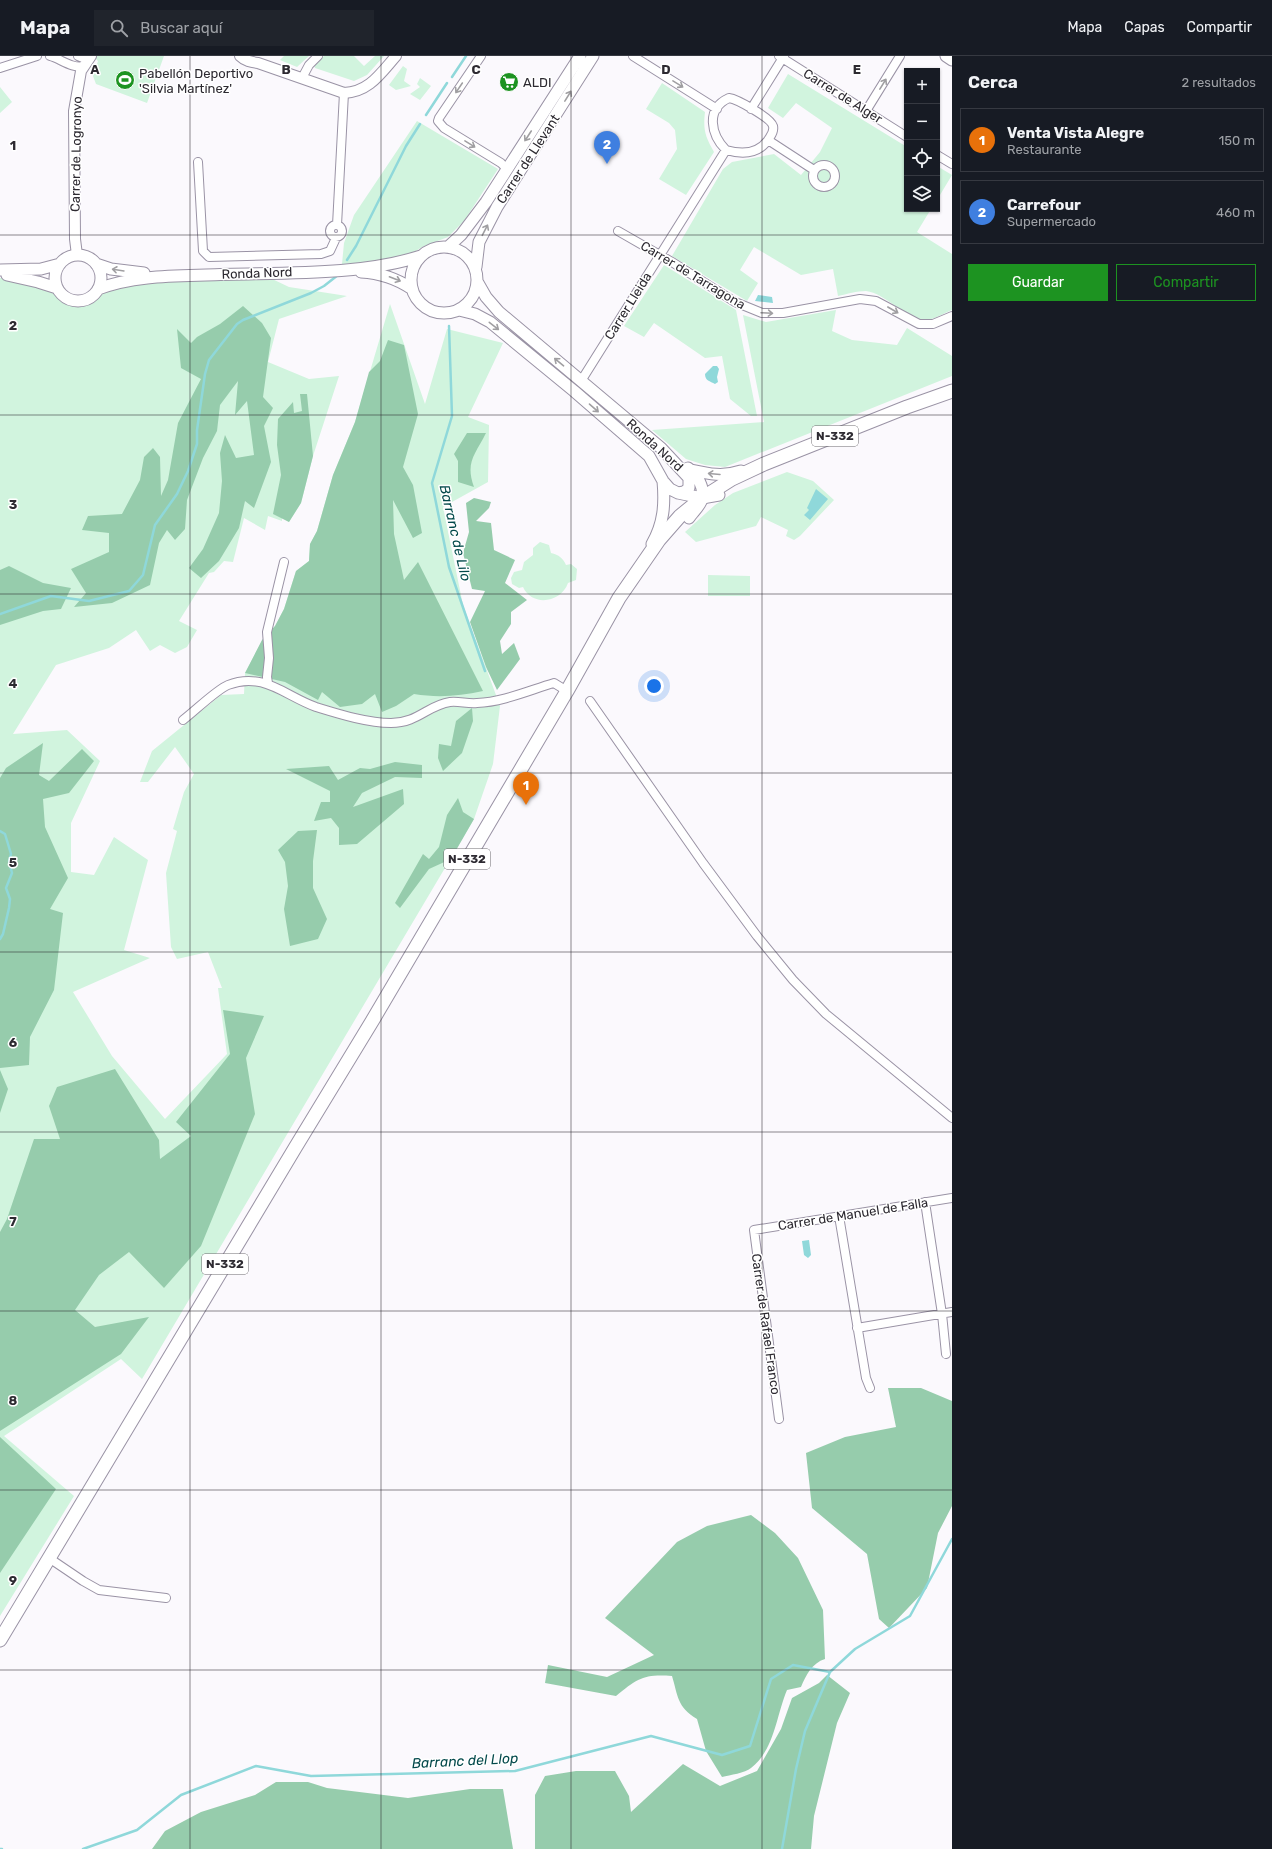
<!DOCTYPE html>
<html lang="es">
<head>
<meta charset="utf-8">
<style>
  :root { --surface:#171b24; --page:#20242c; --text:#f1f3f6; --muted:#9ea1a6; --line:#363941; --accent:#1d9321 }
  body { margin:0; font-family:Rubik,sans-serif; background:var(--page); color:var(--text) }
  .controls { position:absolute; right:12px; top:12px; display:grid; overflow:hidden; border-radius:0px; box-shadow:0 1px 3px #0004 }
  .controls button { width:36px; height:36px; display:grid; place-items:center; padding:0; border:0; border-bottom:1px solid var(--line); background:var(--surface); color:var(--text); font:20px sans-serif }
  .you { position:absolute; left:654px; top:630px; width:14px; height:14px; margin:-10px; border:3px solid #fff; border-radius:50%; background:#1a73e8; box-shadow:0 0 0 6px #1a73e833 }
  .badge { display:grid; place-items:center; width:26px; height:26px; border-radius:50%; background:var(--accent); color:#fff; font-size:13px; font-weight:700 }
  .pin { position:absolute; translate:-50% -33px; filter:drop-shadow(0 1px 2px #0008) }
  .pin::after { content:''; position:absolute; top:21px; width:14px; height:12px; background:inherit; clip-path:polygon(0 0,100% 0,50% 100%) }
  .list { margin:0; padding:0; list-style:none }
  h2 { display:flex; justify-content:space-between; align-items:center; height:52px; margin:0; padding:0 16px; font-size:17px }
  h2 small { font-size:13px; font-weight:400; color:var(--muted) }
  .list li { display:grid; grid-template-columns:26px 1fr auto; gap:12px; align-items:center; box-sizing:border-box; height:64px; margin:0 8px 8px; padding:0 8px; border:1px solid var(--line); border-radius:0px }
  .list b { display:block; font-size:15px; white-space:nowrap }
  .list p { margin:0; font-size:13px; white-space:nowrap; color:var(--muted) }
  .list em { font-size:13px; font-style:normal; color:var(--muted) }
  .actions { display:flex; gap:8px; padding:12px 16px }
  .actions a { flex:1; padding:9px 0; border:1px solid var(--accent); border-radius:0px; text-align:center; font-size:14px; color:var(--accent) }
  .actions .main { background:var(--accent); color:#fff }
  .icon { flex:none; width:22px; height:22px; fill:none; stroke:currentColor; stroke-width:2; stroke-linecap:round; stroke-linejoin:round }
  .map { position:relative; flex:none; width:952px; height:1793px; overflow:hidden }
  header { display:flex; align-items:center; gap:24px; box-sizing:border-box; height:56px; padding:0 20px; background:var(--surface); border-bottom:1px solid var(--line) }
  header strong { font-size:19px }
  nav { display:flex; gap:22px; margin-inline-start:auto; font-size:14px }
  .search { width:280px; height:36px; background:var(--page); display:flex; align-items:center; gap:10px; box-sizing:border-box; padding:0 14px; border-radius:0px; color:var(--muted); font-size:15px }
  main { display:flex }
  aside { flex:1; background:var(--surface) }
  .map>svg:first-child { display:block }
  .green { fill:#d1f4de }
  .forest { fill:#96ccac }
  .water { fill:#8fd8da }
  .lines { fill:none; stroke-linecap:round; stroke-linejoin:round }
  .stream { stroke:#8fd8da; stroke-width:2.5 }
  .minor-casing { stroke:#9a93a5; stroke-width:10 }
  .tertiary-casing { stroke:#9a93a5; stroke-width:12 }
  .secondary-casing { stroke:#9a93a5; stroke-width:13 }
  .trunk-casing { stroke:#9a93a5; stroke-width:15 }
  .minor { stroke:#fff; stroke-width:8 }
  .tertiary { stroke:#fff; stroke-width:10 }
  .secondary { stroke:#fff; stroke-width:11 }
  .trunk { stroke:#fff; stroke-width:13 }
  .oneway { stroke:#a09fa2 }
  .grid { fill:none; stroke:#2d2a31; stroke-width:1; stroke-opacity:0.55 }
  .labels { text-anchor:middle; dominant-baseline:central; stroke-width:3; stroke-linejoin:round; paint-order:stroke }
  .shield { fill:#fff; stroke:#6c6a6f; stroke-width:1 }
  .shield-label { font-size:12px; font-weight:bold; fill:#2d2a31 }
  .poi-label { font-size:13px; fill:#2d2a31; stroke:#fff; text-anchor:start }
  .street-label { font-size:13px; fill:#2d2a31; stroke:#fff }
  .water-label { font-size:14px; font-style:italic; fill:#03494b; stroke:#fff }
  .grid-label { font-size:13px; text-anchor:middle; font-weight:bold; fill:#2d2a31; stroke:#fff; stroke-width:3; stroke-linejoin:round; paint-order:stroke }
</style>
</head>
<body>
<header>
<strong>Mapa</strong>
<div class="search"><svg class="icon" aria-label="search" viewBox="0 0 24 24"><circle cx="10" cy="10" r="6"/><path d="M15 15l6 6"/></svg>Buscar aquí</div>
<nav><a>Mapa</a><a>Capas</a><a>Compartir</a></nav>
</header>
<main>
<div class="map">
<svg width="952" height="1793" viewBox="0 0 952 1793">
  <rect width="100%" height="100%" fill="#fbf9fd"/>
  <path class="green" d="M96,0H164L147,47L96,28L93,20L98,5L95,2Z
    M284,0H309L297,11L280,4Z
    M324,0H354L364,10L375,0H384L367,19L354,25L315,12L314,9Z
    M403,10L407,13L404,25L411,30L396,34L389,29Z
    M788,18L907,91V153H931L917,176L952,198V254C944,257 932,265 923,264C906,263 885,237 866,235C857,235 847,238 838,240L833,213L801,219L754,191L740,214L758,227L747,245L672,200L723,113L732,106L774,98L801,119L820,96L832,72L796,47L783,62L768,52Z
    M420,22L431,30L420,44L410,38L420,31L417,28Z
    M662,27L705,56C703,74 705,80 714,96L686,139L659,123L677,93L675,74L669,67L646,53Z
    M0,31L12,46L0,57Z
    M417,65L498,113L464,165L448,181L422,191L410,199L386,205L342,208L344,187L354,159Z
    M937,110L952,119L937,144Z
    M664,209L736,254L757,360H751L730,343L722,300L705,302L654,267L644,281L624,270Z
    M268,221L289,231L347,240L279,263L268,306L309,323L339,320L313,400L301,447L289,466L282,462V465L268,460L265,474L244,462L233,506L224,505L214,516L209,517L179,565L197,574L187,591L175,597L160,589L150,595L136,574L109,592L56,609L13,678L67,674L100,705L71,767V816L94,819L114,781L148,804L124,894L150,902L73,936L112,1000L165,1063L227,998L218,932H222L208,896L177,903L171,891L166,817L177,775L173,773L184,736L194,718L175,691L148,726H140L152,695L221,639L244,638L245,617L262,585L275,570L284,553L296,515L309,505L310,488L317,475L333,419L355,366L390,248L425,348L447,273L503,287L468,361L489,369L488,426L443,451L463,549L500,650L493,708L474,763L142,1323L121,1303L4,1380L74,1440L0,1560V222L14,223L52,235L66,248L77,250L88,248L106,234L144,226Z
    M836,254L832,275L852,284L897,289L907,272L952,300V320L725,411L705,409L686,403L652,374L764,366L743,259L766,266Z
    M787,416L813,425L834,444L800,480L794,484L786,480L788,474L761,461L756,470L696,486L685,476L715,449L733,437Z
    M540,486L549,489L551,497C559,499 563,502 566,509L571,508L577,513L576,524L568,527C561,547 532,551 523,531L519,532L512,528L511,522L514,516L522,514L524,506L533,499V492Z
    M708,519L750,520V540H708Z"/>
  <path class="forest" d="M243,250L262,267L271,282L263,341L273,352L264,370L271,406L254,452L245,445L239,472L219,505L201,522L189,512L203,493L219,457L222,425L220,397L225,379L236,402L254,399L247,345L235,359L238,325L220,349L217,375L203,402L187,444L185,473L175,484L167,474L159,487L150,529L112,547L74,551L86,537L71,513L109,496V477L82,474L88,460L122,458L140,424L144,401L153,392L160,401L161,440L168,424L178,367L201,323L181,312L177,273L191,287L197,281L220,268Z
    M388,284L404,289L418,358L403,411L413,429L422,477L413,482L393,444L394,478L404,524L418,506L483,635C459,640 438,642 414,638L396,650L382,656L375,638L362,648L340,651L322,636L318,644L285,626L245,617L262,584L275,570L284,553L296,515L309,505L310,488L317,475L333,419L355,366L369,316L380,305Z
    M300,338H307L313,400L301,447L289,466L273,458L281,419L277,389L278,363L293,346L294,357L302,355Z
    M467,377H486C475,399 465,406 474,431L458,426V405L454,398Z
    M474,442L491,446L489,452L476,465L491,467L494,494L515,504L505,527L527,544L511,556V568L500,585L502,598L514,587L520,603L497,634L486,611L470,566L485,535L472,533L463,497L469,476L466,447Z
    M9,510L43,527L71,532L61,553L43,555L0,569V514Z
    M472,652L473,665L462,697L443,715L438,702L439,688L451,690L456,665Z
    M43,687L39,719L49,725L82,693L94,705L69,737L43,743L45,771L68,822L50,853L63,857L54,934L30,981L29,1009L0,1012V722L6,712Z
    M395,706L422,709V722L395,721L362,737L353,751L403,733L404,748L357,788L339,789V772L331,762L314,765L321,746H330V735L286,713L329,710L338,724L360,712L370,713Z
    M458,742L463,756L474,763L451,803L429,813L400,852L395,847L423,798L429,803L439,791L447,759Z
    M317,774L313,805V832L327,863L318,883L290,890L284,853L288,830L285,806L278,794L298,775Z
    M223,954L264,960L246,1002L255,1058L201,1190L164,1232L129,1196L99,1219L75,1254L95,1271L149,1261L121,1298L0,1375V1176L7,1163L34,1083H60L49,1050L57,1031L115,1013L159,1084L160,1103L191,1080L176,1066L230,998Z
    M0,1014L8,1033L0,1057Z
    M888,1332H921L952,1345V1450L938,1477L927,1532L889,1572L879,1563L867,1498L812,1452L806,1397L845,1381L896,1371Z
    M0,1381L56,1433L0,1517Z
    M751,1459L775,1477L798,1502L823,1554L825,1603C812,1607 806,1619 801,1631L787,1634C776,1660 775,1693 751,1712C745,1717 730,1719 722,1721L706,1695L697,1663C677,1651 678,1640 672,1620C644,1618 638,1622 616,1640L545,1627L548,1609L607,1621L654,1599L605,1562L677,1486L707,1470Z
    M827,1619L850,1637L837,1667L814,1760L811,1793H535V1739L545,1720L576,1715H615L629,1740L631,1756L683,1708L720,1730L757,1715L781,1673L792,1642L819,1627Z
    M276,1726H308L327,1732L408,1742L470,1733H503L513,1793H152L165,1775L201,1756L255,1739Z"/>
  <path class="water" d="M758,239L772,241L773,247L755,245Z
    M713,310H717L719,313L717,321L718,326L715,328C710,325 705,325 705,318Z
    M816,433L828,443L810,464L804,459L809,454L807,452Z
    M809,1184L811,1199L808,1202L804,1199L802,1185Z"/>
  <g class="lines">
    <path class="stream" d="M452,21L466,0
      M426,59L447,27
      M347,204L356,190L406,90L420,68
      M449,270L452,360L432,427L449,511L485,615
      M0,558L51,540L89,545L129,535L143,519L155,469L177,438L188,415L197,388V374L205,318L209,304L237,268L243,264L311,237L324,230L338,219
      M0,775L5,778L11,798L9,805L12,817L6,832L10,843L9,852L3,878L0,883
      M0,1793H2
      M83,1793L137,1774L181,1739L256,1710L311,1720L515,1715L651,1680L722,1699L750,1690L771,1623L793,1609L830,1616
      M782,1793L796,1713L805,1675L830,1616L855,1593L910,1560L952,1483"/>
    <defs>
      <path id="minor" d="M50,0C61,3 72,13 84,10
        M78,0L88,4
        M481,0L439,62L438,65L444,72L501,107L507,113
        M633,0L717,53
        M779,0L907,81
        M0,12L37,0
        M302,22L309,9L318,0
        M729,42C737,43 771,62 773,70C774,74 772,78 770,81C760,98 743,99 726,94C711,79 705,53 729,42Z
        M751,53L784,0
        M866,55L900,0
        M768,84L814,114
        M937,99L952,108
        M198,106L203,195L209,201L321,198L330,195L336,182
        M813 120a11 11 0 1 1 22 0a11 11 0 1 1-22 0Z
        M330 175a6 6 0 1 1 12 0a6 6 0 1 1-12 0Z
        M337,169L344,37
        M618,175L672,206L735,246L762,257H783L860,243L876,245L919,268H933L952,260
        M581,325L726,94
        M268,627L267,621L269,602L267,576L284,506
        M590,645L703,807L757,880L793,924L826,958L952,1062
        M183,664C195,655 216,634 228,629C263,615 285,640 316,651C339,658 367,667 391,667C418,667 428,649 450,646C459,645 468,648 477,647C503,646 530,634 554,627L567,635
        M925,1146L942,1258L946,1298
        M839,1160L866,1322L870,1332
        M857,1272L952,1256
        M779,1363L754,1174L952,1142
        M49,1502L83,1525L99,1534L166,1542"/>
      <path id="tertiary" d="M240,0C245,5 251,6 258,7L344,37C369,36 380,18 396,0
        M77,199L75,183L74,55L81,15L91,0"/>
      <path id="secondary" d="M946,0L952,4
        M411 224a33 33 0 1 1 66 0a33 33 0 1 1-66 0Z
        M448,191L461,179L486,146L580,0
        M55 222a23 23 0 1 1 46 0a23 23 0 1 1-46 0Z
        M96,208L111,213L144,217
        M476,211L479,186L497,151L593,0
        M0,214L41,213L60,208
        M361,216C380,217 396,222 412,233
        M7,219L38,226L57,232
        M478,227L486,241L499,256L661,392L689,422V432L684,436L678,437
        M98,233C132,220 170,220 206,219C274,216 356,221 421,200
        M459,254L475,258L490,266L574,335L649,400L663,425L670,433L678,437L702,442L719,439
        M688,412C697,418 705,432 702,443C701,449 692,457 689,462
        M691,414C709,418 723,421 741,415
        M652,488C664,467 665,448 663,425"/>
      <path id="trunk" d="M0,1584L295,1092L374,962L567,635L619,542L659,484L680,460L702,442L732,423L764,408L907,351L952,335"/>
    </defs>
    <use href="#minor" class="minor-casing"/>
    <use href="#tertiary" class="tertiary-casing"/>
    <use href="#secondary" class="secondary-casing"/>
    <use href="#trunk" class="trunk-casing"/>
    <use href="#minor" class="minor"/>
    <use href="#tertiary" class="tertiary"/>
    <use href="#secondary" class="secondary"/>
    <use href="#trunk" class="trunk"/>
  </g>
  <defs><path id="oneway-shaft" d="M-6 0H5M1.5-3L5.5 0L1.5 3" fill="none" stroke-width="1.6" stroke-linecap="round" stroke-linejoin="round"/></defs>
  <g class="oneway">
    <use href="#oneway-shaft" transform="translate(678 28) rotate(32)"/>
    <use href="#oneway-shaft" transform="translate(883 28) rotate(-58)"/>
    <use href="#oneway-shaft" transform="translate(459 32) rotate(124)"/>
    <use href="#oneway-shaft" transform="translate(568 40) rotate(-58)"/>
    <use href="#oneway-shaft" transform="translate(528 80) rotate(123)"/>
    <use href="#oneway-shaft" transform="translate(470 88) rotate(32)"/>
    <use href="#oneway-shaft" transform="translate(485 174) rotate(-63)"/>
    <use href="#oneway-shaft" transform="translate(118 214) rotate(-171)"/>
    <use href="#oneway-shaft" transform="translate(395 223) rotate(21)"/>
    <use href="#oneway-shaft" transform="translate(893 254) rotate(30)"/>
    <use href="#oneway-shaft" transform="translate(767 257) rotate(3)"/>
    <use href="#oneway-shaft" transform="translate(494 270) rotate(38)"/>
    <use href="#oneway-shaft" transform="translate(559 306) rotate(-140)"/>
    <use href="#oneway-shaft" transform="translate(594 352) rotate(41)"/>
    <use href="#oneway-shaft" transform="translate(714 418) rotate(-175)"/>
  </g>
  <path class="grid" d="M190,0V1793M381,0V1793M571,0V1793M762,0V1793M0,179H952M0,359H952M0,538H952M0,717H952M0,896H952M0,1076H952M0,1255H952M0,1434H952M0,1614H952"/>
  <defs>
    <symbol id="stadium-disc" viewBox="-11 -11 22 22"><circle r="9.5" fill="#1d9321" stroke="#fff"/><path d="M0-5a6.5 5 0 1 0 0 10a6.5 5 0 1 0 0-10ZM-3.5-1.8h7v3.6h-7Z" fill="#fff"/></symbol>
    <symbol id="supermarket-disc" viewBox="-11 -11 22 22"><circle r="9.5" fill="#1d9321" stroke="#fff"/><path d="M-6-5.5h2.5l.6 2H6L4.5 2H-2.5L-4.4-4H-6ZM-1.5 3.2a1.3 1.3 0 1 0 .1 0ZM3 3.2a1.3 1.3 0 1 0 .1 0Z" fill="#fff"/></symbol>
  </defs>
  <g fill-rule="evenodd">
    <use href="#stadium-disc" x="114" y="13" width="22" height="22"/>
    <use href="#supermarket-disc" x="498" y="15" width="22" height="22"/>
  </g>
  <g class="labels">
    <g class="shield">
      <rect x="812" y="370" width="46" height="20" rx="3"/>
      <rect x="444" y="793" width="46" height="20" rx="3"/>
      <rect x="202" y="1198" width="46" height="20" rx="3"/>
    </g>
    <g class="shield-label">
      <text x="835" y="380">N-332</text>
      <text x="467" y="803">N-332</text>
      <text x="225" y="1208">N-332</text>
    </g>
    <g class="poi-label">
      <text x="139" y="17">Pabellón Deportivo<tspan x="139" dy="15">'Silvia Martínez'</tspan></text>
      <text x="523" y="26">ALDI</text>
    </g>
    <g class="street-label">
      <text transform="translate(843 40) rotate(32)">Carrer de Alger</text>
      <text transform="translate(76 98) rotate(-89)">Carrer de Logronyo</text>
      <text transform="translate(528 103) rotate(-57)">Carrer de Llevant</text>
      <text transform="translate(257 217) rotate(-2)">Ronda Nord</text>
      <text transform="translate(693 219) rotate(31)">Carrer de Tarragona</text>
      <text transform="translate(628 250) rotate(-58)">Carrer Lleida</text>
      <text transform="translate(655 389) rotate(42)">Ronda Nord</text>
      <text transform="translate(853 1158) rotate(-9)">Carrer de Manuel de Falla</text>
      <text transform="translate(766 1268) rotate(82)">Carrer de Rafael Franco</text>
    </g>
    <g class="water-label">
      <text transform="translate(455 477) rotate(77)">Barranc de Lilo</text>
      <text transform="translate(465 1705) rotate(-3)">Barranc del Llop</text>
    </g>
  </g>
  <g class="grid-label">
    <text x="95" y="18">A</text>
    <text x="286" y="18">B</text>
    <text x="476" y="18">C</text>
    <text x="666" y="18">D</text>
    <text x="857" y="18">E</text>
    <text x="13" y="94">1</text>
    <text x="13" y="274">2</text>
    <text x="13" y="453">3</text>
    <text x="13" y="632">4</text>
    <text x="13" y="811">5</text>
    <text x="13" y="991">6</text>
    <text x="13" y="1170">7</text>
    <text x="13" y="1349">8</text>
    <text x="13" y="1529">9</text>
  </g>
</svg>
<div class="controls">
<button>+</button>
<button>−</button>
<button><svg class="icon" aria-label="locate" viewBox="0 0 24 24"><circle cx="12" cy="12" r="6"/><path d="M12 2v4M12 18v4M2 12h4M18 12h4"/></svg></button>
<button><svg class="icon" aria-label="layers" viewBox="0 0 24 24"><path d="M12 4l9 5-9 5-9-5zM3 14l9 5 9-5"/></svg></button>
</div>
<div class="you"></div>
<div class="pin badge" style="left:526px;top:749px;background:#e8710a">1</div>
<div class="pin badge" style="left:607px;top:108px;background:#3f7fe0">2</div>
</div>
<aside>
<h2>Cerca<small>2 resultados</small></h2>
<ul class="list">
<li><span class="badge" style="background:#e8710a">1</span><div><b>Venta Vista Alegre</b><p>Restaurante</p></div><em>150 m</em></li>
<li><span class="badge" style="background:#3f7fe0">2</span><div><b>Carrefour</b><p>Supermercado</p></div><em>460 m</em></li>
</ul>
<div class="actions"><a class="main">Guardar</a><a>Compartir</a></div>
</aside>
</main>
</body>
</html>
